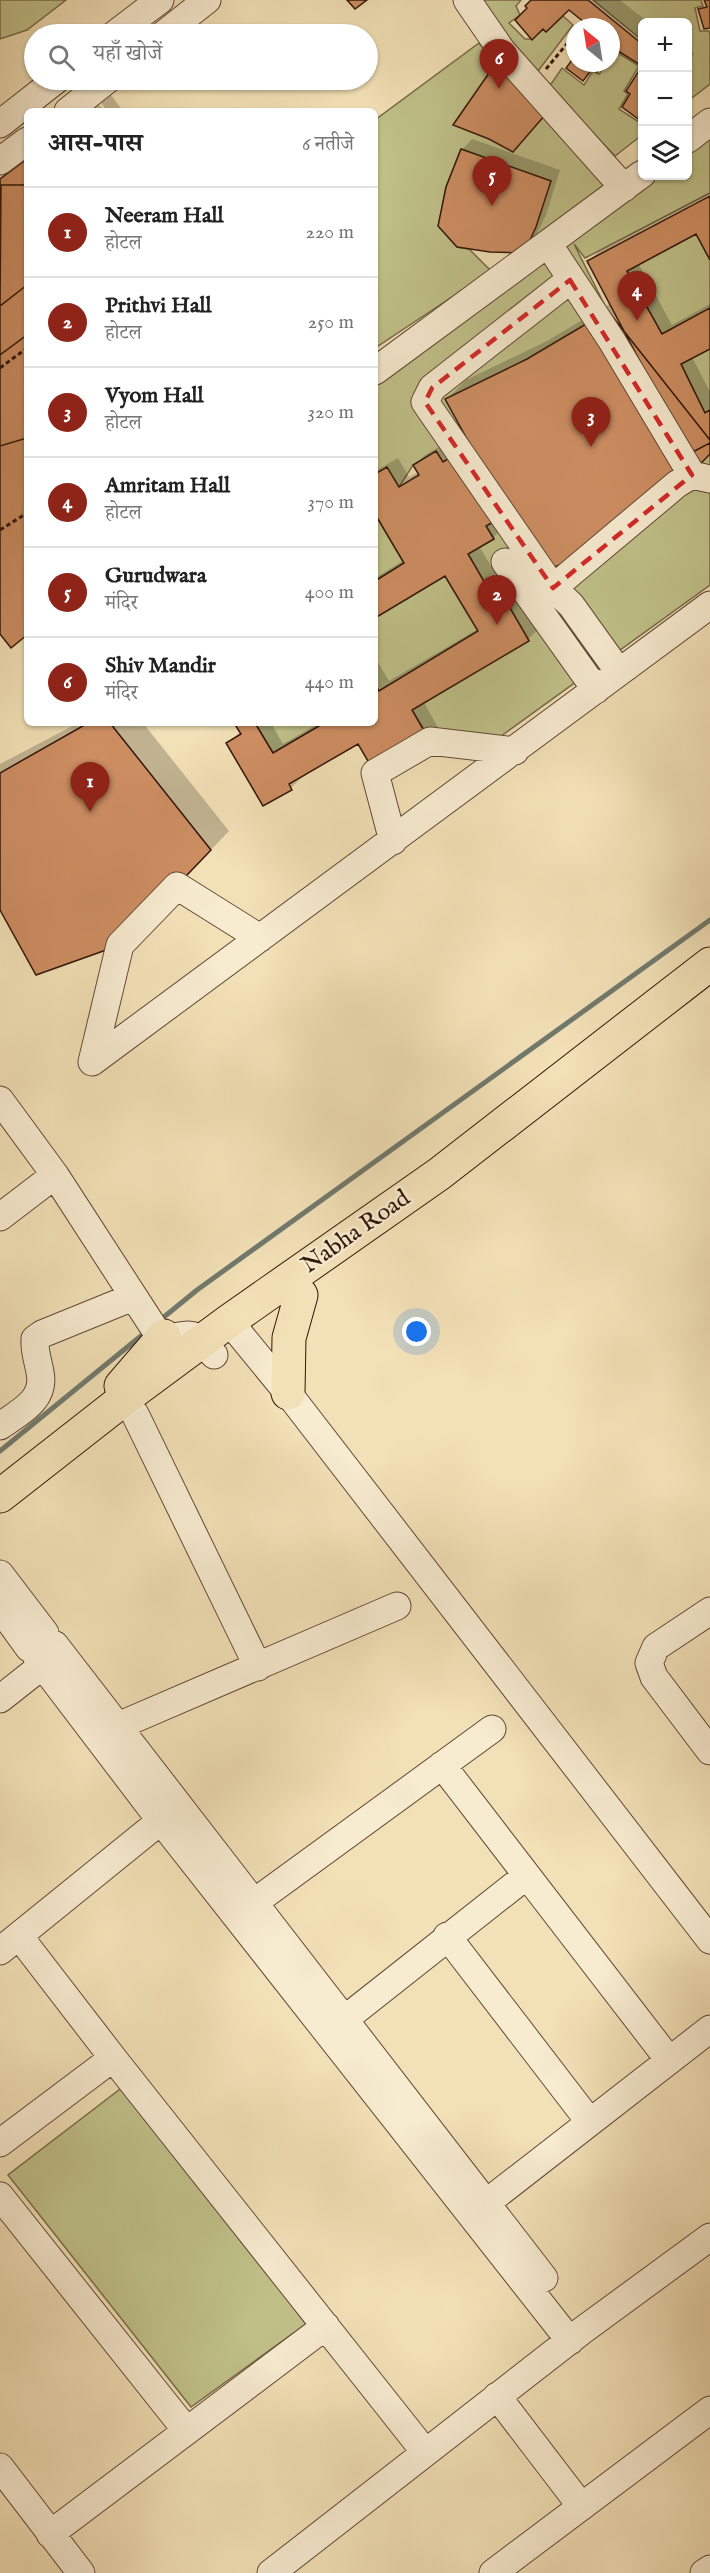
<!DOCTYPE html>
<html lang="hi">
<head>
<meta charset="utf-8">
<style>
  :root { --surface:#fff; --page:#f2f2f2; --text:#222; --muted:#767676; --line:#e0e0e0; --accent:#8f2418 }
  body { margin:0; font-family:"IM FELL English","Noto Serif Devanagari",serif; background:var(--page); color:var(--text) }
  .controls { position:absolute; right:18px; top:18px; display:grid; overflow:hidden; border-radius:9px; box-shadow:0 2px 4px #0004 }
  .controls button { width:54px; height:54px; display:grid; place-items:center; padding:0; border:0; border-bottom:2px solid var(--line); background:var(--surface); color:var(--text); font:30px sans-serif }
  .compass { position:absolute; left:566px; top:18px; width:54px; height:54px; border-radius:50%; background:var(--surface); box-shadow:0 2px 4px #0004; rotate:330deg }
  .you { position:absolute; left:417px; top:1332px; width:21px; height:21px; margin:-15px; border:4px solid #fff; border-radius:50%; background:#1a73e8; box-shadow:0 0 0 9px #1a73e833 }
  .badge { display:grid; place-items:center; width:39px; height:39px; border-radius:50%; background:var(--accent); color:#fff; font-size:20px; font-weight:700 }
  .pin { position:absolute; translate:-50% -50px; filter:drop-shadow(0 2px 3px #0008) }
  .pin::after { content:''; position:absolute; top:32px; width:21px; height:18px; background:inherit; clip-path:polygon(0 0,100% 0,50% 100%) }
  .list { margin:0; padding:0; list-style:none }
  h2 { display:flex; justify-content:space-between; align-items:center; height:78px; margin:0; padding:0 24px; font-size:26px }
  h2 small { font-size:20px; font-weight:400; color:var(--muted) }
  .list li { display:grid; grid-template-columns:39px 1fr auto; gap:18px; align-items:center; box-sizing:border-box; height:90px; padding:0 24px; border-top:2px solid var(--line) }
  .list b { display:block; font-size:22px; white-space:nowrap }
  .list p { margin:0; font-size:20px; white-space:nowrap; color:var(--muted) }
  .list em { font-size:20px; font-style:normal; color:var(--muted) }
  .icon { flex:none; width:33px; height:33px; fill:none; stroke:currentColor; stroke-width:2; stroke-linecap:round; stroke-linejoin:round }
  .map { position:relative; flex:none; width:710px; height:2573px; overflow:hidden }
  .search { position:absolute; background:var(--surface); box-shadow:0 2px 4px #0004; left:24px; top:24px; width:354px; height:66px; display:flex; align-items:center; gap:15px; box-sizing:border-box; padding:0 21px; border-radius:33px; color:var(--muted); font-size:22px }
  .panel { position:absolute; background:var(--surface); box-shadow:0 2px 4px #0004; left:24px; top:108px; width:354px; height:618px; border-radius:9px }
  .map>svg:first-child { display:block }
  .green { fill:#c0c189; stroke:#786c49; stroke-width:1.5 }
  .shadow { fill:#0003 }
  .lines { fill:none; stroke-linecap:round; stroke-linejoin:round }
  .stream { stroke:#717a6d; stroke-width:5 }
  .building { fill:#cd8e62; stroke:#311609; stroke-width:1.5 }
  .minor-casing { stroke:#614834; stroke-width:29 }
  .major-casing { stroke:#311609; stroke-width:35 }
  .path { stroke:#311609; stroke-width:3; stroke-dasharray:4.5 3; stroke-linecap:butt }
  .minor { stroke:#f7ebd0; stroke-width:27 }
  .major { stroke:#f2e0b6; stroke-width:33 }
  .marked { fill:none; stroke:#d62828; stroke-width:4.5; stroke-dasharray:12 8; stroke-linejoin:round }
  .labels { text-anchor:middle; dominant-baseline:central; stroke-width:5; stroke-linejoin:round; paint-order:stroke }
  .street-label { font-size:24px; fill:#311609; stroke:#f7ebd0 }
</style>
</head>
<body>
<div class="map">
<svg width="710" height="2573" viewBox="0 0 710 2573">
  <rect width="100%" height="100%" fill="#f2e0b6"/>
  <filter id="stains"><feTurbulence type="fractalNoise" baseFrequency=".00333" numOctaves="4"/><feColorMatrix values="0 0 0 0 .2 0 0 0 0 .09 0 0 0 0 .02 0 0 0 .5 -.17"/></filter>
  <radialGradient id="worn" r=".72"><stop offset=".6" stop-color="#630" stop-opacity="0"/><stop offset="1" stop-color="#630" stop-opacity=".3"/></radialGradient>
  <path class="green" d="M0,0H66L27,30L0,39Z
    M467,0H521L516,6L520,15L509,23L525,39H532L543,29L546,32L563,16L573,25L535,75Z
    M593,0H701L703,6L695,8L700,31H709L710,34V84L688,101V22H642V40Z
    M479,43L607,186L524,253L551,181L461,149L446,187L439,226L457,247L469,249L491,271L375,348V120Z
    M615,51L639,66L624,91L628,94L619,109L642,124V135L615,156L549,87L562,68L584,85L593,71L599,74L607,63H611V57Z
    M710,131V193L585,258L574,244L681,457L710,451V585L497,739L426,733L412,710L529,640L494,581L486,585L468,554L494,539L486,526L495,521L456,455L443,462L436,452L413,465L399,487L375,474V379L653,176H688V148Z
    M696,234L710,260V308L662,334L627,271Z
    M710,349V410L705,413L681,364Z
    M375,514L404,563L375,581Z
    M445,576L478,631L379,691L375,684V618Z
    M255,723H324L273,753Z
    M124,2086L306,2324L191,2407L8,2175Z"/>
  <path class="shadow" d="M533,0H620L648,22H642V65L617,48L611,55V27H592L569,9L529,8Z
    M688,50L694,53L688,65Z
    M642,67V117L641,119L632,93L628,90Z
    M111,95L123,111H107L101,102Z
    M98,104L104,111H89Z
    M472,139L560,170L546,215L534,240L458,246L462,150Z
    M27,158V633L0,631V178Z
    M710,192V257L696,232L638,263L672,325L710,304V348L692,357L710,392V452L447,399L466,380L547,341L611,303L589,261L599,251Z
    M447,442L503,527L493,538L479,546L497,576L505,571L539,629L528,639L423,701L439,729L358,742L300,776L301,778L291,788L228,743L241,731L236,723H271L283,744L319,723H375V657L389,681L478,629L445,574L375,617V578L404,560L375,511V471L398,458L409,477L419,472L415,465L425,455Z
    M78,723H143L229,831L139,925L0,907V764Z"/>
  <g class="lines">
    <path class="stream" d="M159,1321L197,1290L710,920
      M0,1451L147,1331"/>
  </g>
  <path class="building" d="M347,0H367L355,9Z
    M531,0H588L642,44L641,121L622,107L630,94L626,91L642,66L615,49L611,54V27H590L569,10L546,32L543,29L532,40L515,20L527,8L525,6Z
    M704,0H710V28L704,29L698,9L707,7Z
    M575,56V63H604L597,72L593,68L583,81L566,68Z
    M496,63L545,115L513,152L489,139L453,125Z
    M461,149L551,181L536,227L524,253L490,252L457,247L438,226L446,187Z
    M27,159V635L11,648L0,634V179Z
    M1,185H27V285L0,306Z
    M710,196V260L696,234L627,271L662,334L710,308V349L681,364L705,413L710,410V443L689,454L587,261Z
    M608,311L710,440V454L625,542L540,572L445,399L527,359Z
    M27,335V438L0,446V355Z
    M436,451L443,462L456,454L495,521L486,526L494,539L468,554L486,585L494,580L529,641L412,710L430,741L375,773L358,744L289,784L292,790L263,806L226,743L241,734L234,723H255L273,753L324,723H375V684L379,691L478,631L445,576L375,618V581L404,563L375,514V474L387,467L399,487L419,475L413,465Z
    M88,723H110L211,850L120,945L36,975L0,910V773Z"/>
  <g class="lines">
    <defs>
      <path id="minor" d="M467,0L502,51L624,188
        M115,34L160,0
        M164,34L207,0
        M68,111L107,80
        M0,124L56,80
        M688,139L710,122
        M0,161L27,141
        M549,245L612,341L692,475L710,479
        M570,280L432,388L425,402L553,588L571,605L619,672
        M375,371L642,174
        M505,562L596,690
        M553,588L677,484L692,475
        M393,841L375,773L430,741L515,751
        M92,1062L710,605
        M92,1062L120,945L177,886L260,938
        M0,1100L55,1175L156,1331C175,1344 183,1330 197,1337C204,1341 209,1350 214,1355
        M0,1217L55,1175
        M229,1321L288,1393L710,1940
        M135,1414L258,1667
        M0,1426C20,1412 46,1400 40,1372C38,1361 34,1350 35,1339L42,1334L133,1297
        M0,1574L45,1633
        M0,1608L29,1648
        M710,1611L656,1647L649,1663L654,1677L710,1751
        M55,1645L544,2278
        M37,1658L161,1821L570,2341
        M0,1699L57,1654
        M118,1726L397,1606
        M442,1765L669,2060
        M241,1912L492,1729
        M19,1936L113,2058L425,2452
        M447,1936L589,2121
        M0,1951L174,1810
        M331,2030L526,1876
        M0,2143L113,2058
        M0,2196L186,2430
        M472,2214L710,2029
        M497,2396L581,2506
        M0,2467L81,2573
        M50,2534L326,2326
        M271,2573L583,2330L710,2237
        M493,2573L710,2410
        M704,2573L710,2569"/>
      <path id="major" d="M121,1386L164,1336
        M288,1393L289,1338L301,1295
        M0,1496L129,1395L229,1321L439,1174L710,964"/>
    </defs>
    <use href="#minor" class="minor-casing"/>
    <use href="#major" class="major-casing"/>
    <path class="path" d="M580,27L584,22
      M546,69L575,34
      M0,368L27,348
      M0,530L27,513"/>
    <use href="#minor" class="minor"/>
    <use href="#major" class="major"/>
  </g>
  <path class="marked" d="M570,280L692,475L553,588L425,402L432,388Z"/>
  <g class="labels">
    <g class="street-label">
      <text transform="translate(356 1232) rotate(-35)">Nabha Road</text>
    </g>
  </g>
  <rect width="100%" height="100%" filter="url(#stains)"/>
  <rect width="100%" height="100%" fill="url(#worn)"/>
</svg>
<div class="controls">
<button>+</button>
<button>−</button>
<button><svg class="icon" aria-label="layers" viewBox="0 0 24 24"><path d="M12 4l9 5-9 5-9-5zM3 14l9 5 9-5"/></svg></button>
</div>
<svg class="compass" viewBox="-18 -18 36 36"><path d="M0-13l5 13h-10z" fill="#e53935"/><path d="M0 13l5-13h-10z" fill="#767676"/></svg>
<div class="you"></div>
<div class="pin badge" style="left:90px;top:812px">1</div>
<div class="pin badge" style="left:497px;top:625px">2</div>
<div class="pin badge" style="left:591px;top:447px">3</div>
<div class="pin badge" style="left:637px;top:321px">4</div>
<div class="pin badge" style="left:492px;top:206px">5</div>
<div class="pin badge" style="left:499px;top:89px">6</div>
<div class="search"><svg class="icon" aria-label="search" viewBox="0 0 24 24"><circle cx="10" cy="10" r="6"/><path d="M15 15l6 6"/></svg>यहाँ खोजें</div>
<section class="panel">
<h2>आस-पास<small>6 नतीजे</small></h2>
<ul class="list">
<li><span class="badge">1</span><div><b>Neeram Hall</b><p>होटल</p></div><em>220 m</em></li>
<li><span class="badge">2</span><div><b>Prithvi Hall</b><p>होटल</p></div><em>250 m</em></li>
<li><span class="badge">3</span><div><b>Vyom Hall</b><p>होटल</p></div><em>320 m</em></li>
<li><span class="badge">4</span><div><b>Amritam Hall</b><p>होटल</p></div><em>370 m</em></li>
<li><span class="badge">5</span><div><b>Gurudwara</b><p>मंदिर</p></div><em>400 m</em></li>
<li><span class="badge">6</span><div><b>Shiv Mandir</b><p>मंदिर</p></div><em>440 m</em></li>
</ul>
</section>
</div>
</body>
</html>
